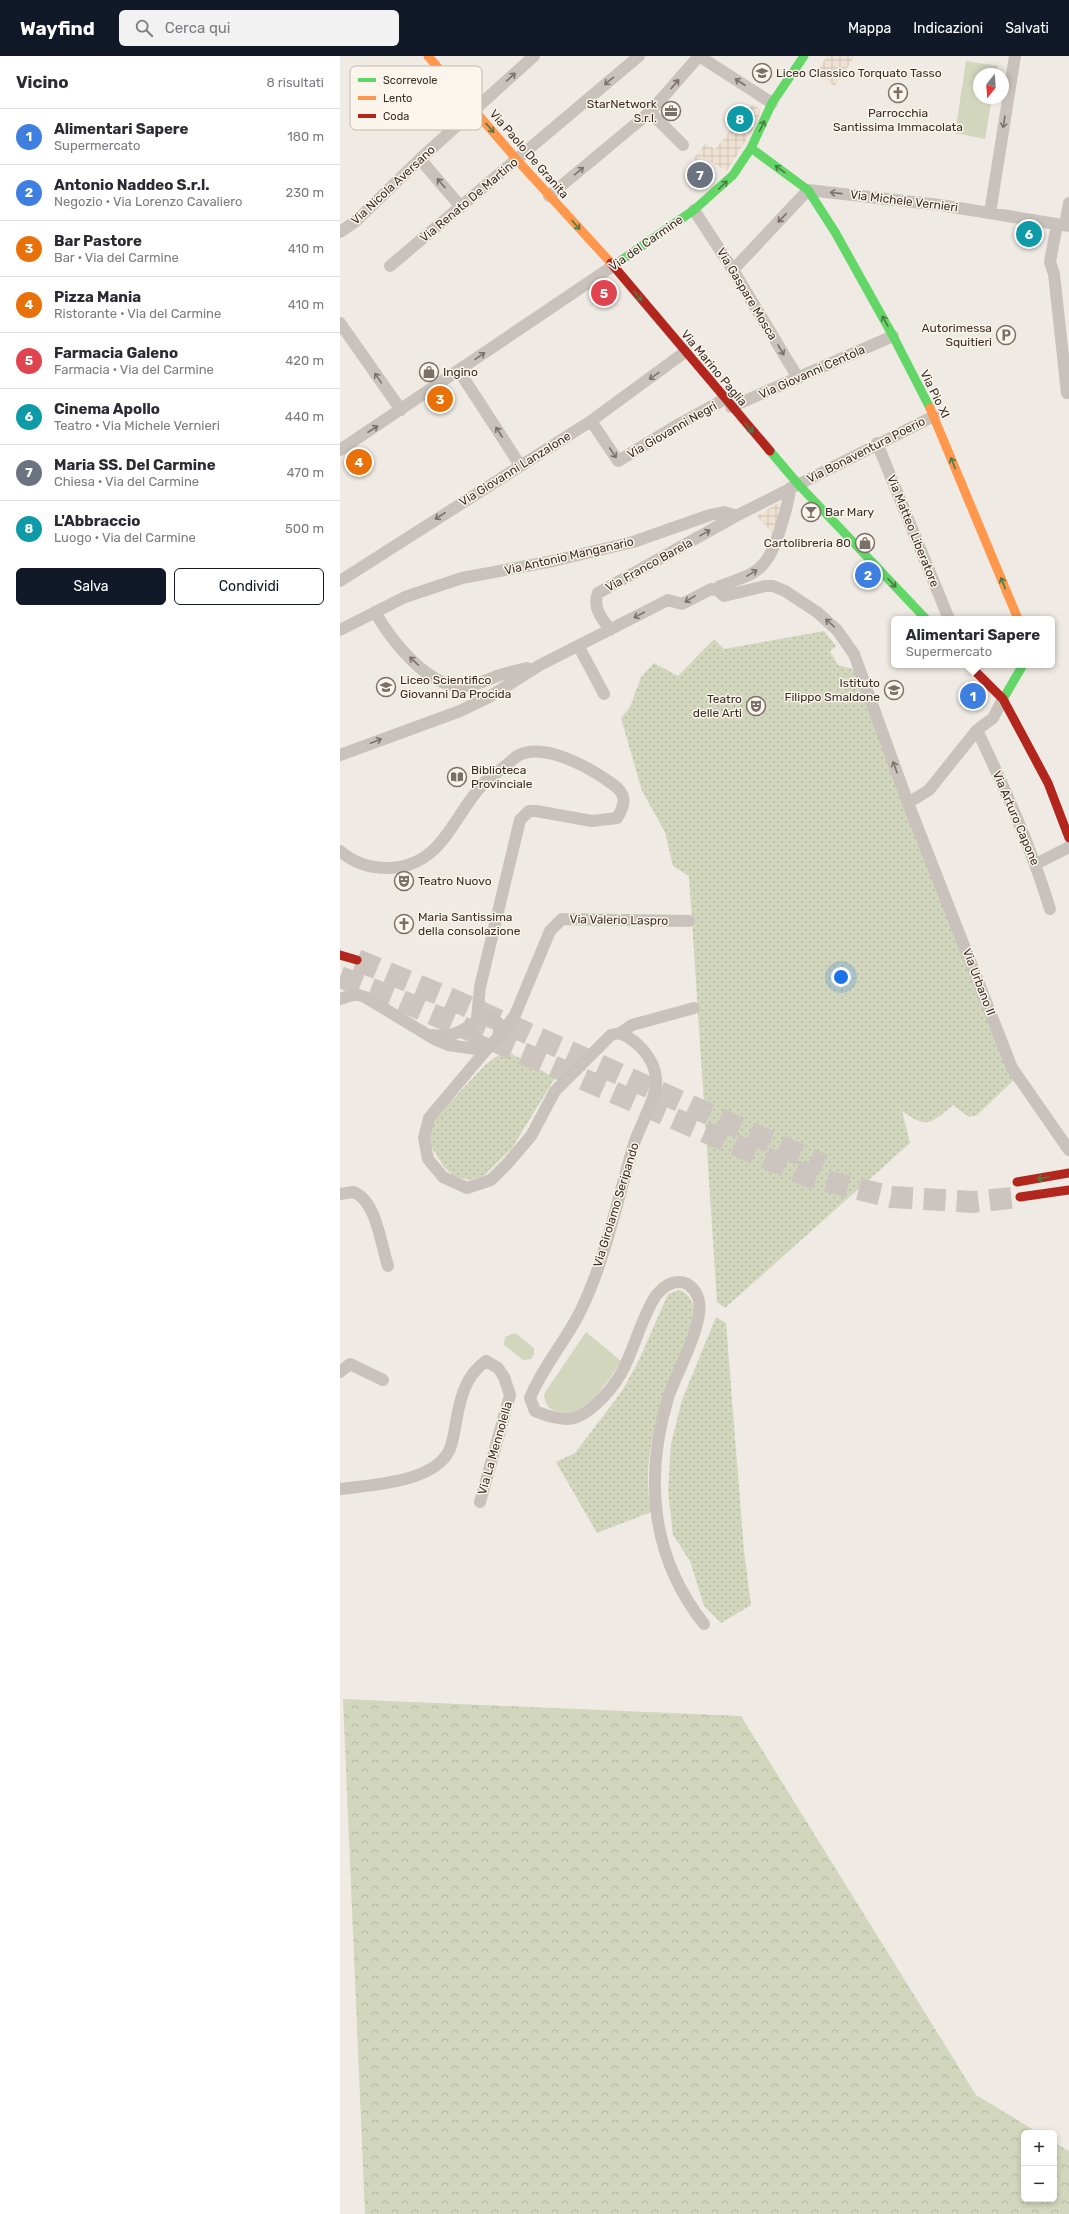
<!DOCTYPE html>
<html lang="it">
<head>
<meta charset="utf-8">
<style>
  :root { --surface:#fff; --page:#f2f2f3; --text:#2b2b33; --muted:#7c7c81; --line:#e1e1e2; --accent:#111827 }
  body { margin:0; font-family:Rubik,sans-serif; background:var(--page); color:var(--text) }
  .controls { position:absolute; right:12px; bottom:12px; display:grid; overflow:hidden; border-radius:6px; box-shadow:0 2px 6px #0003 }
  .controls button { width:36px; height:36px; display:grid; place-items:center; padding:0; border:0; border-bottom:1px solid var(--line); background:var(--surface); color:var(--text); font:20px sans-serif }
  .compass { position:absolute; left:633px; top:12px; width:36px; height:36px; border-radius:50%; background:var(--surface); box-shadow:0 2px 6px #0003; rotate:197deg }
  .you { position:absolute; left:501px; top:921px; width:14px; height:14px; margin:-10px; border:3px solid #fff; border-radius:50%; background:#1a73e8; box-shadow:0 0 0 6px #1a73e833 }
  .badge { display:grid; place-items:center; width:26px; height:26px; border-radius:50%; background:var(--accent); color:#fff; font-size:13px; font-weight:700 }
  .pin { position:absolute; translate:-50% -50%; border:2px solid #fff; box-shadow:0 1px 4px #0006 }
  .popup { position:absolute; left:551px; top:560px; width:164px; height:52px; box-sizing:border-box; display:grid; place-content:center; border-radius:6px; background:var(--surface); filter:drop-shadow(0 1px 3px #0005); font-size:13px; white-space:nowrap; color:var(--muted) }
  .popup b { font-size:15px; color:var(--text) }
  .popup::after { content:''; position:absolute; left:50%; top:100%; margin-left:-8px; border:8px solid transparent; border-top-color:var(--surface) }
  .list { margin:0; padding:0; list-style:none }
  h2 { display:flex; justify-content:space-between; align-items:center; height:52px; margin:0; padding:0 16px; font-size:17px }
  h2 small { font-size:13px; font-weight:400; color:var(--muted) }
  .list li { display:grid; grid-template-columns:26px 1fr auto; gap:12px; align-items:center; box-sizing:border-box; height:56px; padding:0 16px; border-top:1px solid var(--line) }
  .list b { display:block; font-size:15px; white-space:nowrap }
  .list p { margin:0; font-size:13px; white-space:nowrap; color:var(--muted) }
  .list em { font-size:13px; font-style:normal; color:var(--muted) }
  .actions { display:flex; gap:8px; padding:12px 16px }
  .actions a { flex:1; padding:9px 0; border:1px solid var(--accent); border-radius:6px; text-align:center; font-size:14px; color:var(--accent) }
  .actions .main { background:var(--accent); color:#fff }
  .icon { flex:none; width:22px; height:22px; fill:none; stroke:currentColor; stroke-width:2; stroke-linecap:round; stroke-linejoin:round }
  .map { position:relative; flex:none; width:729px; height:2158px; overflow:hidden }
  header { display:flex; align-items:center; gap:24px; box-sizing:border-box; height:56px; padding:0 20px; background:var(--accent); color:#fff }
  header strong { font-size:19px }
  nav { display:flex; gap:22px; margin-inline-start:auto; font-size:14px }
  .search { width:280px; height:36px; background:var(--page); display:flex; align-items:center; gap:10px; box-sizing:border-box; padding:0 14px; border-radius:6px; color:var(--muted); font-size:15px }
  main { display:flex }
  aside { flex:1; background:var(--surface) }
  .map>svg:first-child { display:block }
  .grass { fill:#d1d6bd }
  .forest { fill:url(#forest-crowns) }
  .park { fill:url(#park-dots) }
  .plaza { fill:url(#plaza-grid) }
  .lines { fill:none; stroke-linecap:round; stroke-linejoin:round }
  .highway-tunnel { stroke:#ccc5bf; stroke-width:22; stroke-dasharray:22 11; stroke-linecap:butt }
  .street { stroke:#c9c2bc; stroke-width:12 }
  .fast { stroke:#63d668; stroke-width:9 }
  .slow { stroke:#ff974d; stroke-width:9 }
  .jam { stroke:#b3261e; stroke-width:9 }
  .oneway { stroke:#7b716b }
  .oneway2 { stroke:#4d7a45 }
  .labels { text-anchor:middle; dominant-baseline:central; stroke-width:3; stroke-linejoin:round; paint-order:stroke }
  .poi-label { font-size:12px; fill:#3b2f29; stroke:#fcf5ec; text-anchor:start }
  .street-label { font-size:12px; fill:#3b2f29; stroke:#fcf5ec }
  .key { fill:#fcf5ec; stroke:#c2bab2; stroke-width:1 }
  .key-label { font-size:11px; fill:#3b2f29 }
</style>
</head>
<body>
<header>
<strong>Wayfind</strong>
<div class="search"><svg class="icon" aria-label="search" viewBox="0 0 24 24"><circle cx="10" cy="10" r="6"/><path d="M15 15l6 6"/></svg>Cerca qui</div>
<nav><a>Mappa</a><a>Indicazioni</a><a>Salvati</a></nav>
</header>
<main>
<aside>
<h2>Vicino<small>8 risultati</small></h2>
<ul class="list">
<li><span class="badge" style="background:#3f7fe0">1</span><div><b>Alimentari Sapere</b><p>Supermercato</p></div><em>180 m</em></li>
<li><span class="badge" style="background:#3f7fe0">2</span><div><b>Antonio Naddeo S.r.l.</b><p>Negozio · Via Lorenzo Cavaliero</p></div><em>230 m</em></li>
<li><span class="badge" style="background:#e8710a">3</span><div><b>Bar Pastore</b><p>Bar · Via del Carmine</p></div><em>410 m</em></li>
<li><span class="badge" style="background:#e8710a">4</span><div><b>Pizza Mania</b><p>Ristorante · Via del Carmine</p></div><em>410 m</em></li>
<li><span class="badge" style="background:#e0444e">5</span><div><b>Farmacia Galeno</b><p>Farmacia · Via del Carmine</p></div><em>420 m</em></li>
<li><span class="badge" style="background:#0f9aa8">6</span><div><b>Cinema Apollo</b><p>Teatro · Via Michele Vernieri</p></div><em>440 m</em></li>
<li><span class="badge" style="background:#6b7280">7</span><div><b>Maria SS. Del Carmine</b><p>Chiesa · Via del Carmine</p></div><em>470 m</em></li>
<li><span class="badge" style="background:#0f9aa8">8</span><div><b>L'Abbraccio</b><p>Luogo · Via del Carmine</p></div><em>500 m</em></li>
</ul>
<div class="actions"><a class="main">Salva</a><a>Condividi</a></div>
</aside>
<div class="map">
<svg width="729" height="2158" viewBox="0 0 729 2158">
  <defs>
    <pattern id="forest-crowns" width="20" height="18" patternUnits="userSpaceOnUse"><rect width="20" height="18" fill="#d1d6bd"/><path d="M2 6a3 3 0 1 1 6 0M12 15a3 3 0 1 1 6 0" fill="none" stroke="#b4b8a2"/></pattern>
    <pattern id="park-dots" width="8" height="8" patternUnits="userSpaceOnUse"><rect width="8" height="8" fill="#d1d6bd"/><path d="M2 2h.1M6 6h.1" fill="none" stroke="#b4b8a2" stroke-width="1.8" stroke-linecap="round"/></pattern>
    <pattern id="plaza-grid" width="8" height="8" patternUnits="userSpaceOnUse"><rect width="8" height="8" fill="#efe2d3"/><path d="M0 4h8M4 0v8" fill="none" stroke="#cec2b5"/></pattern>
  </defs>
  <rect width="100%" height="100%" fill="#f0eae4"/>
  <path class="grass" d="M626,5L658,10L657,18H639V42H652L645,83L615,77Z
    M246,1276L281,1305C269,1324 243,1367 215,1355C207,1352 205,1346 204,1338Z
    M175,1277L194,1292V1298L191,1303L183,1304L164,1289L165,1281Z"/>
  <path class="forest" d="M3,1643L401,1660L636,2039L699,2077H684V2143H714V2086L729,2095V2158H25Z"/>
  <path class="park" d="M484,575L496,590L490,595L498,609L513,613L676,1022L637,1059L629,1061L613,1049C591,1068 587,1073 562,1055L570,1087L385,1252L377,1246L349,820L333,810L325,776L302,735L281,662L290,651L301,621L314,607L338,620L374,583L384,593Z
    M165,994L215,1022L172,1092L144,1120L129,1124L114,1120L104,1111L91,1090L90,1080L91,1067L145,1009Z
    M339,1234C351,1238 356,1251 354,1264C352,1278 343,1294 338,1307C318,1358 301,1400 311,1456L257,1477L216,1406L235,1397L282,1335L299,1304L328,1238Z
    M376,1261L386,1267L404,1495L411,1549L381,1567L364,1550L350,1505L333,1479L328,1435L331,1388L342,1344Z"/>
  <path class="plaza" d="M487,0H515L495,30L476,18Z
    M414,47L420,54L419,63L387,115L361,100L358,106L353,103L365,88L375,93Z
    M438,447L442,449L435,480L417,460Z"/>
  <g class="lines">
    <path class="highway-tunnel" d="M17,904L111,943L483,1109
      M0,921L57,943L470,1121L551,1141L633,1146L680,1141"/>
    <path class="street" d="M310,56L343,89
      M80,103L121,151
      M209,140L310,56L359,0L432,47
      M354,154L393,214L458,322
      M650,157L675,0
      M717,168L710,206L714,218L727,337
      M725,169L729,147
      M0,176L16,165L80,103L194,0
      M50,210L299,0
      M393,214L468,134L600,149L729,170
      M0,267L61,354
      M119,315L180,409
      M391,351L553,280
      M251,365L278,405L341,367L385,343
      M537,387L609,563
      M0,394L273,210
      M0,525L251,365L345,296
      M377,534L380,530C418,517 427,514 440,474C444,460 449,447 450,432
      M35,556C51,584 87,631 122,630C136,630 148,623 160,619C169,616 178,614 187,612
      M0,574L65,541L122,522L213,505L293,486L370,459L384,456L396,460L594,360
      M270,574C262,562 252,552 258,537L396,460
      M239,591L264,638
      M637,674C665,733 691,791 710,853
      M0,699L120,655L149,641L200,609L328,544L342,548L371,533L377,534L384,540L425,530H433L445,535L477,556L497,574L514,598L568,747L672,1012L729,1094
      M568,747L589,734L637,674L653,662L663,643
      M0,795C14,807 29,812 47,812C103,812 113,758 145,726C151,720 158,716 164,711C169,707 174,702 179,699C205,686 250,712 271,727C286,737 287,746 277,762L252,765L196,755H189L180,764L140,931L137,963
      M696,808L729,791
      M0,943L15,938L25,941L96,984L108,989L136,993L152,987L158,982L160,969L152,961H140L132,970L135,982L147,988
      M280,977L292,969L354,952
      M93,979C110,982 121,976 134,967
      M160,979L175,959L210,875L222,863L349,865
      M152,987L89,1062L84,1082L88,1103L103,1121L127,1132L151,1124L167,1108L191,1080L215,1035L271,979L280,977C298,985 314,1002 316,1022C318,1039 301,1068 295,1085C277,1143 266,1204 239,1258C224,1287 202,1312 190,1342L195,1355C206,1359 215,1363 227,1363C237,1363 247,1356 254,1350C292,1317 290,1287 312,1246C321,1228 345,1215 357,1239C369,1261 335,1319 328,1342C304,1422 311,1501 364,1568
      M0,1138L13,1136C36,1143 41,1189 48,1210
      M0,1316L10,1308L43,1324
      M0,1433C31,1429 92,1427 109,1395C114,1385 116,1363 119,1351C124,1330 130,1317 146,1305L158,1312L164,1321L170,1339L140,1446"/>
    <path class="fast" d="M411,92L468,134L495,176L553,280L590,352
      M273,210L354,154L393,119L411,92L432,47L464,0
      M430,395L458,428L586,563
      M663,643L683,609"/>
    <path class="slow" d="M88,0L177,104L271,207
      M590,352L678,563"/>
    <path class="jam" d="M271,207L430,395
      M629,609L663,643L708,727L729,782
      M0,899L17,904
      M677,1126L729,1117
      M680,1141L729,1134"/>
  </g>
  <defs><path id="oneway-shaft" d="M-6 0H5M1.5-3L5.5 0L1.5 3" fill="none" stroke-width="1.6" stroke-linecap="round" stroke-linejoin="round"/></defs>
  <g class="oneway">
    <use href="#oneway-shaft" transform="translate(171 21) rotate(-42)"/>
    <use href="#oneway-shaft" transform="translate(269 25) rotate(140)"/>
    <use href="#oneway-shaft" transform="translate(400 26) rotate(-147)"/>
    <use href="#oneway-shaft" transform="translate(335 28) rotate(-49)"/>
    <use href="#oneway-shaft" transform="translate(664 66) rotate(99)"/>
    <use href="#oneway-shaft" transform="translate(239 115) rotate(-40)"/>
    <use href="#oneway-shaft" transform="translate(101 127) rotate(-131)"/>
    <use href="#oneway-shaft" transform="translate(496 137) rotate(-174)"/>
    <use href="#oneway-shaft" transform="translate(442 162) rotate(134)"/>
    <use href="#oneway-shaft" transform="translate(441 294) rotate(59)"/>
    <use href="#oneway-shaft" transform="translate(140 300) rotate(-35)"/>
    <use href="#oneway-shaft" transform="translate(314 320) rotate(144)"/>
    <use href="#oneway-shaft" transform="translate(38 322) rotate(-125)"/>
    <use href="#oneway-shaft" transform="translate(33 373) rotate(-33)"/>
    <use href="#oneway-shaft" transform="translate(159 376) rotate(-123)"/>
    <use href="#oneway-shaft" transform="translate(273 397) rotate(56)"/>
    <use href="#oneway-shaft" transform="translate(100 460) rotate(147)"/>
    <use href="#oneway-shaft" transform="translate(365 477) rotate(-29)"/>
    <use href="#oneway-shaft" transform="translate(412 517) rotate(-32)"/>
    <use href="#oneway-shaft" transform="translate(350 543) rotate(149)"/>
    <use href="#oneway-shaft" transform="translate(299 559) rotate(152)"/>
    <use href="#oneway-shaft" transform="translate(490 567) rotate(-138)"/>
    <use href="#oneway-shaft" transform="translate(74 605) rotate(-137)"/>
    <use href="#oneway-shaft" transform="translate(36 685) rotate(-21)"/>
    <use href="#oneway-shaft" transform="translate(555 711) rotate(-110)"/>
  </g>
  <g class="oneway2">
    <use href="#oneway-shaft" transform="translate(422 70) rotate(-64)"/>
    <use href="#oneway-shaft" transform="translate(150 72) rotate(50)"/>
    <use href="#oneway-shaft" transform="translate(440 113) rotate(-144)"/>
    <use href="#oneway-shaft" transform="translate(383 129) rotate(-44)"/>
    <use href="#oneway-shaft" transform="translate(236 169) rotate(48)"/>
    <use href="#oneway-shaft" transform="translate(298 240) rotate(50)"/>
    <use href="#oneway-shaft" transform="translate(545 265) rotate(-119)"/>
    <use href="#oneway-shaft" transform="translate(409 372) rotate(49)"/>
    <use href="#oneway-shaft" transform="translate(613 407) rotate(-112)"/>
    <use href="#oneway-shaft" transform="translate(552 527) rotate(47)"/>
    <use href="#oneway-shaft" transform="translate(663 527) rotate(-112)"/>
    <use href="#oneway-shaft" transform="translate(703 1122) rotate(170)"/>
  </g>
  <defs>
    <symbol id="school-ring" viewBox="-11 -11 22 22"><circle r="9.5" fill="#fcf5ec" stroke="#7a706a" stroke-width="1.5"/><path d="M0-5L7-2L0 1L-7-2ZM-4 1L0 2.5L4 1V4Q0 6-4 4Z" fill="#7a706a"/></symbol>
    <symbol id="church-ring" viewBox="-11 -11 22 22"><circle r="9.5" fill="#fcf5ec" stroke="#7a706a" stroke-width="1.5"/><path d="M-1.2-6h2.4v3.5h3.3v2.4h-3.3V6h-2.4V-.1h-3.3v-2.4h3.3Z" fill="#7a706a"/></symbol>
    <symbol id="office-ring" viewBox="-11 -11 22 22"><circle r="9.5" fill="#fcf5ec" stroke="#7a706a" stroke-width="1.5"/><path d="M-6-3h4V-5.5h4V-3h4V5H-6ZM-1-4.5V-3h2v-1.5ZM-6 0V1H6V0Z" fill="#7a706a"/></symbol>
    <symbol id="parking-ring" viewBox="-11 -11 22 22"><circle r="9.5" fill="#fcf5ec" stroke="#7a706a" stroke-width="1.5"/><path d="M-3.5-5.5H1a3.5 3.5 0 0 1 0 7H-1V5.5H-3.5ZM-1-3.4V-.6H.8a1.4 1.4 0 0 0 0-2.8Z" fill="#7a706a"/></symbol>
    <symbol id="shop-ring" viewBox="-11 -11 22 22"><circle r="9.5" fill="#fcf5ec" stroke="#7a706a" stroke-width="1.5"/><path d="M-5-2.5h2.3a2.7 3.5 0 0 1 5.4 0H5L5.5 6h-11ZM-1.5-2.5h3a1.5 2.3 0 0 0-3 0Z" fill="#7a706a"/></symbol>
    <symbol id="bar-ring" viewBox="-11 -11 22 22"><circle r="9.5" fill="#fcf5ec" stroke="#7a706a" stroke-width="1.5"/><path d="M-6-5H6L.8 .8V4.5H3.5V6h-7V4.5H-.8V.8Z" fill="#7a706a"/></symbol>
    <symbol id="university-ring" viewBox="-11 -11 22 22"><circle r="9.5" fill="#fcf5ec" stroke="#7a706a" stroke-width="1.5"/><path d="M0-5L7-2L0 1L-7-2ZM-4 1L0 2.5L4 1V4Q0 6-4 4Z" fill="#7a706a"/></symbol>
    <symbol id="theatre-ring" viewBox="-11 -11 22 22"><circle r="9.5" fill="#fcf5ec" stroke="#7a706a" stroke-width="1.5"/><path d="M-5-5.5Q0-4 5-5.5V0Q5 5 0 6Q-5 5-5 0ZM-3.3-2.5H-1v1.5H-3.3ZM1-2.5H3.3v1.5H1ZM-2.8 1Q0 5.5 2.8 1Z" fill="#7a706a"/></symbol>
    <symbol id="library-ring" viewBox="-11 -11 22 22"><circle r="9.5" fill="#fcf5ec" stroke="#7a706a" stroke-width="1.5"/><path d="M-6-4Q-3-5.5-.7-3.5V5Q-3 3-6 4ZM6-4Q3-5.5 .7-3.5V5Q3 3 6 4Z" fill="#7a706a"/></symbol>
  </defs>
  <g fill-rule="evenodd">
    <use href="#school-ring" x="411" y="6" width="22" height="22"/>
    <use href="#church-ring" x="547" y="26" width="22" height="22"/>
    <use href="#office-ring" x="320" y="44" width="22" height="22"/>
    <use href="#parking-ring" x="655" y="268" width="22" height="22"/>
    <use href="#shop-ring" x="78" y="305" width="22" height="22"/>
    <use href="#bar-ring" x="460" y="445" width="22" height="22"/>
    <use href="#shop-ring" x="514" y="476" width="22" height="22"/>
    <use href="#university-ring" x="35" y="620" width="22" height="22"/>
    <use href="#university-ring" x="543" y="623" width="22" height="22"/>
    <use href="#theatre-ring" x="405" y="639" width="22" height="22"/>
    <use href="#library-ring" x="106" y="710" width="22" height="22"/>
    <use href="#theatre-ring" x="53" y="814" width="22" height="22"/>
    <use href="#church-ring" x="53" y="857" width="22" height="22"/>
  </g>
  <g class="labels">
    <g class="poi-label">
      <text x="436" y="17">Liceo Classico Torquato Tasso</text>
      <text x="317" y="48" text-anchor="end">StarNetwork<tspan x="317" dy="14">S.r.l.</tspan></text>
      <text x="558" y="57" text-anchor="middle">Parrocchia<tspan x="558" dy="14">Santissima Immacolata</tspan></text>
      <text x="652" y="272" text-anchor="end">Autorimessa<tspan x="652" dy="14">Squitieri</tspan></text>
      <text x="103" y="316">Ingino</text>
      <text x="485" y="456">Bar Mary</text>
      <text x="511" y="487" text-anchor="end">Cartolibreria 80</text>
      <text x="60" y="624">Liceo Scientifico<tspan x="60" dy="14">Giovanni Da Procida</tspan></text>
      <text x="540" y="627" text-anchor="end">Istituto<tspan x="540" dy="14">Filippo Smaldone</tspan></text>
      <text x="402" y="643" text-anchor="end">Teatro<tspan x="402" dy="14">delle Arti</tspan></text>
      <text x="131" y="714">Biblioteca<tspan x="131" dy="14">Provinciale</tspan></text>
      <text x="78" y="825">Teatro Nuovo</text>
      <text x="78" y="861">Maria Santissima<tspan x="78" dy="14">della consolazione</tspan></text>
    </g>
    <g class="street-label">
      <text transform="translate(189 98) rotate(49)">Via Paolo De Granita</text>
      <text transform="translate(53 129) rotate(-43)">Via Nicola Aversano</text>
      <text transform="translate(129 144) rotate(-40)">Via Renato De Martino</text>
      <text transform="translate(564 145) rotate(7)">Via Michele Vernieri</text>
      <text transform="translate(306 187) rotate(-35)">Via del Carmine</text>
      <text transform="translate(407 238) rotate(59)">Via Gaspare Mosca</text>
      <text transform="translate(374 312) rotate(50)">Via Marino Paglia</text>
      <text transform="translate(472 316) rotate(-24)">Via Giovanni Centola</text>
      <text transform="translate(595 338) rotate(64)">Via Pio XI</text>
      <text transform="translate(332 374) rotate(-30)">Via Giovanni Negri</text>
      <text transform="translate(526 394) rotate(-27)">Via Bonaventura Poerio</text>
      <text transform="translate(175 413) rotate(-32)">Via Giovanni Lanzalone</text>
      <text transform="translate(573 475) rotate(68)">Via Matteo Liberatore</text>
      <text transform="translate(229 500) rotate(-13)">Via Antonio Manganario</text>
      <text transform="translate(309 509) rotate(-29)">Via Franco Barela</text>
      <text transform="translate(676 762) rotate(67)">Via Arturo Capone</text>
      <text transform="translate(279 864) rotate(1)">Via Valerio Laspro</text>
      <text transform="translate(639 926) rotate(69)">Via Urbano II</text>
      <text transform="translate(276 1149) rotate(-73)">Via Girolamo Seripando</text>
      <text transform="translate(155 1392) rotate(-74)">Via La Mennolella</text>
    </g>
  </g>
  <rect x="10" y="10" width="132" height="64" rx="6" class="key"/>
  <rect x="18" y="22" width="18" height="4" fill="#63d668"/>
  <rect x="18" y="40" width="18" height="4" fill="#ff974d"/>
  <rect x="18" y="58" width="18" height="4" fill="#b3261e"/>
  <g class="key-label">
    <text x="43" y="28">Scorrevole</text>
    <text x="43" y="46">Lento</text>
    <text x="43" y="64">Coda</text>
  </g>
</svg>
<div class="controls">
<button>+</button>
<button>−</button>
</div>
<svg class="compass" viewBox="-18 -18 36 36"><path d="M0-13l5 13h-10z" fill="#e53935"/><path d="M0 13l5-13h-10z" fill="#7c7c81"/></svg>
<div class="you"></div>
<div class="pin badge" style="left:633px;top:640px;background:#3f7fe0">1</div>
<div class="popup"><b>Alimentari Sapere</b>Supermercato</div>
<div class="pin badge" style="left:528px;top:519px;background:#3f7fe0">2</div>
<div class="pin badge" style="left:100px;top:343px;background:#e8710a">3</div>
<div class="pin badge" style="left:19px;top:406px;background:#e8710a">4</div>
<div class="pin badge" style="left:264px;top:237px;background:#e0444e">5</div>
<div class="pin badge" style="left:689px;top:178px;background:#0f9aa8">6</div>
<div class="pin badge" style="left:360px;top:119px;background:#6b7280">7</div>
<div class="pin badge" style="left:400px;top:63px;background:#0f9aa8">8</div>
</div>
</main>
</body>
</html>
